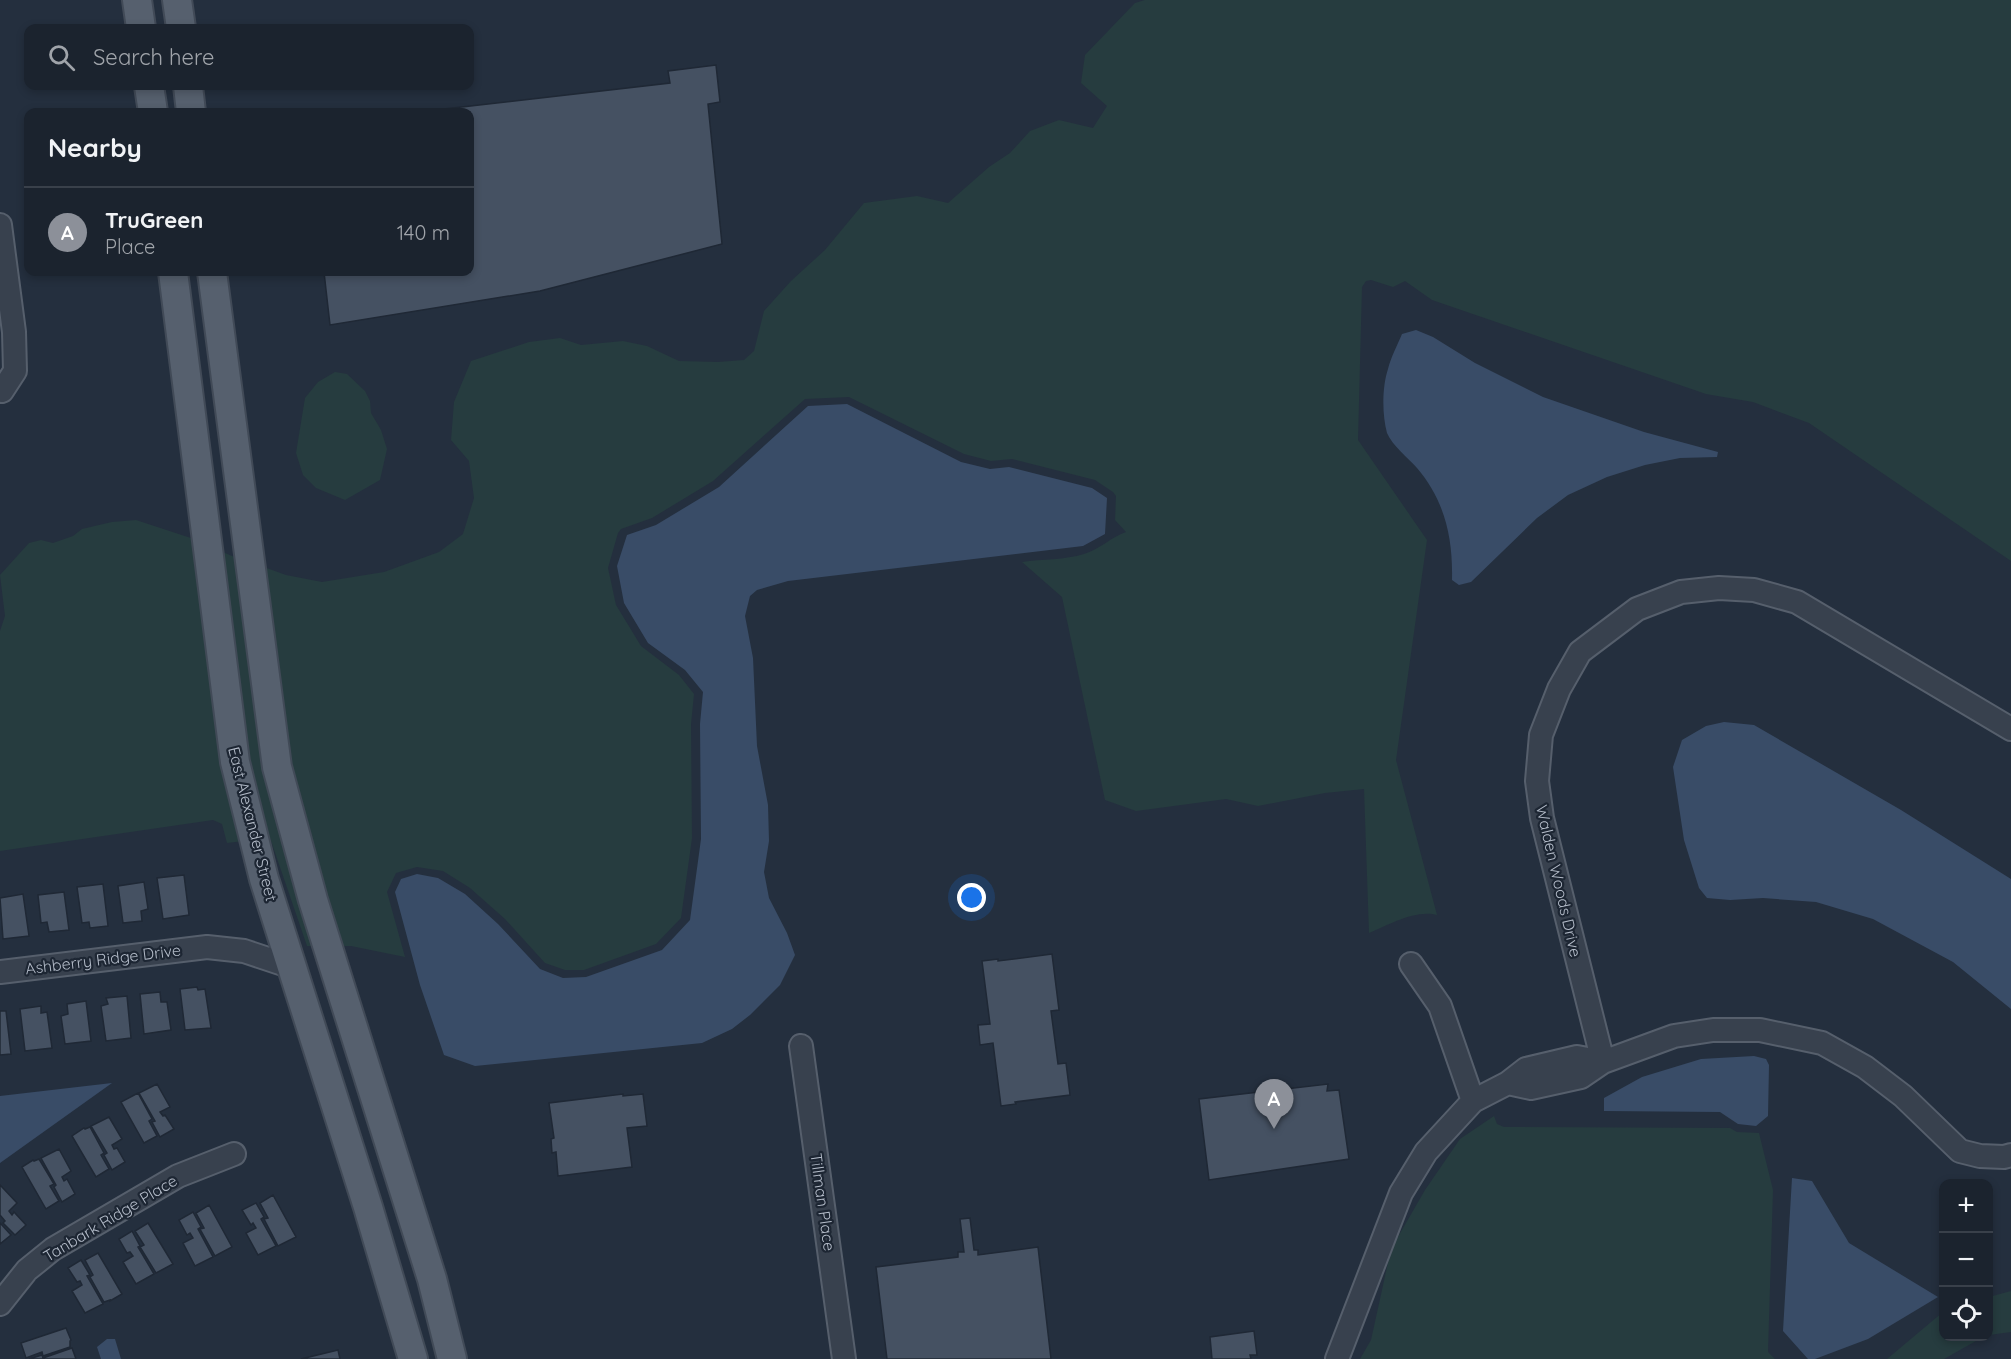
<!DOCTYPE html>
<html lang="en">
<head>
<meta charset="utf-8">
<style>
  :root { --surface:#1b232e; --page:#242b36; --text:#f1f3f6; --muted:#a0a4aa; --line:#39404a; --accent:#8c9099 }
  body { margin:0; font-family:Quicksand,sans-serif; background:var(--page); color:var(--text) }
  .controls { position:absolute; right:18px; bottom:18px; display:grid; overflow:hidden; border-radius:12px; box-shadow:0 3px 9px #0003 }
  .controls button { width:54px; height:54px; display:grid; place-items:center; padding:0; border:0; border-bottom:2px solid var(--line); background:var(--surface); color:var(--text); font:30px sans-serif }
  .you { position:absolute; left:972px; top:898px; width:21px; height:21px; margin:-15px; border:4px solid #fff; border-radius:50%; background:#1a73e8; box-shadow:0 0 0 9px #1a73e833 }
  .badge { display:grid; place-items:center; width:39px; height:39px; border-radius:50%; background:var(--accent); color:#fff; font-size:20px; font-weight:700 }
  .pin { position:absolute; translate:-50% -50px; filter:drop-shadow(0 2px 3px #0008) }
  .pin::after { content:''; position:absolute; top:32px; width:21px; height:18px; background:inherit; clip-path:polygon(0 0,100% 0,50% 100%) }
  .list { margin:0; padding:0; list-style:none }
  h2 { display:flex; justify-content:space-between; align-items:center; height:78px; margin:0; padding:0 24px; font-size:26px }
  h2 small { font-size:20px; font-weight:400; color:var(--muted) }
  .list li { display:grid; grid-template-columns:39px 1fr auto; gap:18px; align-items:center; box-sizing:border-box; height:90px; padding:0 24px; border-top:2px solid var(--line) }
  .list b { display:block; font-size:22px; white-space:nowrap }
  .list p { margin:0; font-size:20px; white-space:nowrap; color:var(--muted) }
  .list em { font-size:20px; font-style:normal; color:var(--muted) }
  .icon { flex:none; width:33px; height:33px; fill:none; stroke:currentColor; stroke-width:2; stroke-linecap:round; stroke-linejoin:round }
  .map { position:relative; flex:none; width:2011px; height:1359px; overflow:hidden }
  .search { position:absolute; background:var(--surface); box-shadow:0 3px 9px #0003; left:24px; top:24px; width:450px; height:66px; display:flex; align-items:center; gap:15px; box-sizing:border-box; padding:0 21px; border-radius:12px; color:var(--muted); font-size:22px }
  .panel { position:absolute; background:var(--surface); box-shadow:0 3px 9px #0003; left:24px; top:108px; width:450px; height:168px; border-radius:12px }
  .map>svg:first-child { display:block }
  .green { fill:#263c3f }
  .water { fill:#394c67 }
  .building { fill:#455162; stroke:#1f2835; stroke-width:1.5 }
  .lines { fill:none; stroke-linecap:round; stroke-linejoin:round }
  .minor-casing { stroke:#565f6c; stroke-width:26 }
  .major-casing { stroke:#414a57; stroke-width:32 }
  .minor { stroke:#38414e; stroke-width:22 }
  .major { stroke:#56606e; stroke-width:28 }
  .labels { text-anchor:middle; dominant-baseline:central; stroke-width:4.5; stroke-linejoin:round; paint-order:stroke }
  .street-label { font-size:16px; fill:#b4bcc9; stroke:#1d2633 }
</style>
</head>
<body>
<div class="map">
<svg width="2011" height="1359" viewBox="0 0 2011 1359">
  <rect width="100%" height="100%" fill="#242f3e"/>
  <path class="green" d="M1145,0H2011V561L1809,423L1753,402L1706,394L1432,300L1405,281L1393,287L1371,280L1366,281L1362,287L1358,440L1427,540L1396,760L1437,915C1416,909 1388,925 1369,933L1364,789L1325,793L1258,806L1226,799L1136,811L1105,800L1062,597L1022,562C1042,559 1065,560 1084,554C1099,550 1111,537 1126,532L1115,520L1116,496L1113,492L1095,480L1012,459L991,461L964,454L849,397L805,399L713,481L652,518L621,529L618,533L608,568L616,605L641,646L679,675L694,694L691,724L692,838L681,918L656,944L584,970H565L545,963L505,919L470,888L443,871L417,867L396,873L387,892L405,957L351,946H338L287,765L261,566L286,575L322,582L384,572L439,552L463,534L474,498L469,461L451,440L454,402L471,361L529,342L560,338L581,345L623,341L647,346L679,361L718,362L744,360L754,351L764,311L791,281L825,250L864,203L917,196L948,203L989,167L1010,153L1030,131L1059,120L1093,128L1107,106L1081,83L1085,55L1135,3Z
    M335,372L347,374L365,391L370,401L371,413L381,430L387,449L380,480L345,500L316,488L303,475L296,453L305,398L318,382Z
    M136,520L197,540L244,841L227,843L222,824L213,820L0,851V631L5,616L0,575L29,543L41,540L53,543L73,536L82,529L112,522Z
    M218,550L239,559L317,946H307L270,838H264L245,760Z
    M1494,1116L1497,1124L1504,1127L1730,1128L1737,1132L1759,1133L1773,1190L1768,1352L1775,1359H1360L1371,1340L1391,1249L1425,1190L1460,1139Z
    M2011,1291V1332L1989,1335V1297Z
    M1943,1312L1944,1336L1983,1337L1944,1359H1887Z"/>
  <path class="water" d="M1416,330L1433,337L1475,363L1543,397L1644,432L1718,452L1717,457L1680,458L1645,465L1607,477L1568,495L1537,518L1471,582L1459,585L1452,580C1453,538 1445,501 1417,468C1408,458 1392,445 1387,433C1382,415 1382,387 1388,369C1391,357 1397,346 1402,334Z
    M847,404L961,462L990,469L1009,467L1092,488L1107,498L1105,534L1083,546L788,581L757,590L750,596L745,616L753,658L757,746L768,805L769,841L764,872L769,898L787,933L795,955L780,985L750,1015L732,1029L702,1043L475,1066L444,1055L420,985L395,892L401,879L417,874L438,878L465,894L498,924L540,969L563,978L586,977L662,950L690,920L701,839L700,724L703,692L685,670L648,643L624,603L617,566L627,535L656,525L719,487L808,406Z
    M1724,722L1754,725L1901,810L2011,879V1009L1953,962L1873,919L1816,902L1763,898L1730,900L1707,898L1699,888L1684,840L1673,767L1682,740L1706,726Z
    M1754,1056L1766,1059L1769,1065L1768,1116L1756,1126L1738,1124L1720,1112L1604,1111V1098L1642,1077L1701,1059Z
    M112,1083L0,1163V1096Z
    M1792,1178L1812,1181L1849,1243L1938,1297L1868,1339L1815,1359H1808L1783,1331Z
    M107,1339H115L121,1359H101L97,1347Z"/>
  <path class="building" d="M716,65L720,102L708,104L722,244L540,291L330,325L324,272H470V112H418L670,83L668,71Z
    M184,875L189,915L163,919L157,878Z
    M144,882L148,909L141,911L142,921L123,923L118,886Z
    M103,884L108,926L90,928L89,922L82,923L77,887Z
    M64,892L69,930L49,932L47,922L41,923L38,895Z
    M23,894L29,936L3,939L0,898Z
    M1052,954L1059,1010L1051,1011L1058,1064L1066,1063L1070,1095L1015,1102L1016,1104L1001,1106L993,1043L980,1045L978,1025L990,1024L982,961L998,959V961Z
    M197,987L198,990L205,989L211,1028L185,1030L180,989Z
    M160,992L161,1002H167L171,1030L144,1034L140,994Z
    M127,996L131,1038L106,1041L101,1006L108,1004L106,998Z
    M86,1001L91,1041L65,1044L61,1016L68,1014L67,1004Z
    M41,1006V1013L47,1012L52,1048L25,1051L20,1009Z
    M0,1011H6L11,1054L0,1055Z
    M157,1084L170,1107L160,1112L163,1116L165,1115L174,1129L160,1137L152,1122L155,1121L139,1093Z
    M1328,1084L1327,1091L1339,1090L1349,1159L1209,1180L1199,1099Z
    M138,1093L152,1119L149,1121L157,1136L144,1143L121,1102Z
    M623,1094V1096L643,1094L647,1126L627,1128L632,1167L558,1176L556,1152L552,1153L551,1139L554,1138L549,1103Z
    M109,1117L122,1139L112,1145L114,1149L117,1148L125,1162L112,1170L104,1155L107,1153L91,1126Z
    M90,1127L104,1153L101,1155L109,1169L96,1177L72,1136L84,1128L85,1129Z
    M59,1149L71,1171L62,1177L64,1181L67,1179L75,1194L62,1202L54,1187L56,1185L41,1158Z
    M39,1159L54,1184L50,1186L59,1201L46,1209L22,1167L33,1160L34,1161Z
    M0,1185L17,1203L9,1211L12,1215L14,1212L26,1225L15,1235L3,1223L5,1221L0,1215Z
    M273,1195L296,1237L278,1246L264,1219L268,1218L260,1203Z
    M256,1203L264,1217L261,1219L276,1246L258,1255L246,1233L256,1228L253,1223L251,1225L242,1210Z
    M209,1205L232,1247L215,1256L200,1229L204,1228L196,1213Z
    M193,1212L201,1227L198,1229L213,1257L195,1266L183,1243L193,1238L190,1233L187,1235L179,1220Z
    M970,1218L974,1250H978V1255L1038,1247L1051,1359H887L876,1267L958,1257V1252H964L960,1219Z
    M0,1223L11,1235L0,1244Z
    M148,1223L173,1264L156,1273L140,1247L144,1245L135,1231Z
    M132,1231L140,1246L138,1247L154,1274L136,1284L123,1262L133,1256L130,1252L127,1253L119,1239Z
    M98,1253L122,1294L110,1301V1300L104,1302L90,1277L93,1275L85,1260Z
    M81,1260L90,1275L87,1276L103,1304L85,1313L72,1291L82,1285L80,1281L77,1282L68,1268Z
    M66,1328L71,1340L70,1341V1347L43,1356L42,1352L26,1358L21,1343Z
    M1254,1331L1257,1355H1250L1251,1359H1212L1210,1337Z
    M72,1348L76,1359H29L42,1355L43,1358Z
    M338,1350L340,1359H301Z"/>
  <g class="lines">
    <defs>
      <path id="minor" d="M0,225L14,332L15,371L2,391
        M2011,729L1797,602L1754,590L1719,588L1681,592L1637,609L1580,652L1559,689L1541,735L1537,781L1542,818L1603,1062L1674,1036L1713,1030H1760L1822,1043L1865,1067L1903,1096L1960,1151L1980,1156L2004,1157L2011,1155
        M1411,964L1440,1006L1473,1101
        M0,972L207,947L244,951L292,967
        M801,1046L844,1359
        M1508,1083L1531,1088L1581,1077L1603,1062
        M0,1304L27,1270L53,1249L178,1176L234,1154
        M1337,1359L1401,1193L1426,1152L1473,1101L1508,1083L1526,1069L1577,1057L1603,1062"/>
      <path id="major" d="M137,0L141,28
        M177,0L181,28
        M149,86L153,112
        M188,86L191,112
        M173,272L235,762L264,879L368,1207L413,1359
        M212,272L277,767L313,900L432,1279L452,1359"/>
    </defs>
    <use href="#minor" class="minor-casing"/>
    <use href="#major" class="major-casing"/>
    <use href="#minor" class="minor"/>
    <use href="#major" class="major"/>
  </g>
  <g class="labels">
    <g class="street-label">
      <text transform="translate(253 824) rotate(76)">East Alexander Street</text>
      <text transform="translate(1559 881) rotate(77)">Walden Woods Drive</text>
      <text transform="translate(103 959) rotate(-7)">Ashberry Ridge Drive</text>
      <text transform="translate(823 1202) rotate(82)">Tillman Place</text>
      <text transform="translate(110 1218) rotate(-31)">Tanbark Ridge Place</text>
    </g>
  </g>
</svg>
<div class="controls">
<button>+</button>
<button>−</button>
<button><svg class="icon" aria-label="locate" viewBox="0 0 24 24"><circle cx="12" cy="12" r="6"/><path d="M12 2v4M12 18v4M2 12h4M18 12h4"/></svg></button>
</div>
<div class="you"></div>
<div class="pin badge" style="left:1274px;top:1129px">A</div>
<div class="search"><svg class="icon" aria-label="search" viewBox="0 0 24 24"><circle cx="10" cy="10" r="6"/><path d="M15 15l6 6"/></svg>Search here</div>
<section class="panel">
<h2>Nearby<small></small></h2>
<ul class="list">
<li><span class="badge">A</span><div><b>TruGreen</b><p>Place</p></div><em>140 m</em></li>
</ul>
</section>
</div>
</body>
</html>
